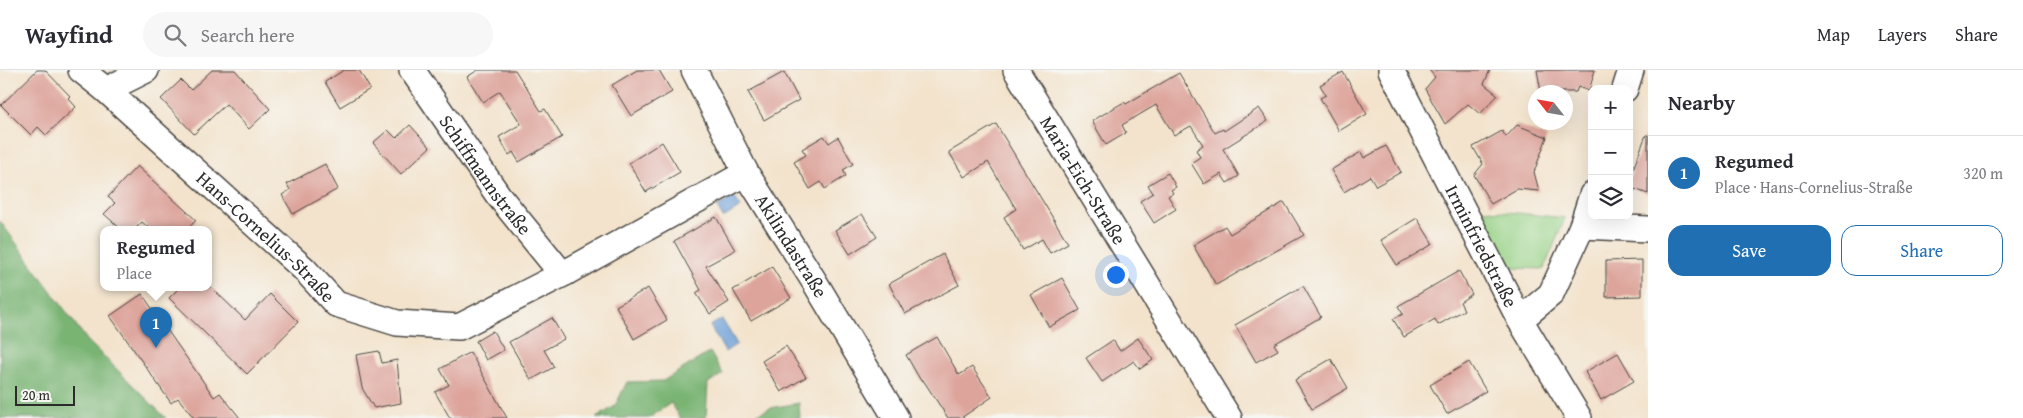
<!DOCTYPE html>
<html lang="en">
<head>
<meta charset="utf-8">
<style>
  :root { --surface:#fff; --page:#f7f7f7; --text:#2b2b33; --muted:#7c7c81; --line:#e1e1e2; --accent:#1f6fb2 }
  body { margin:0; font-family:"Gentium Book Plus",serif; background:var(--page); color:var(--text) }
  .controls { position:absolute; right:15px; top:15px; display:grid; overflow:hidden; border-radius:10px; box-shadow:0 5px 20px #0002 }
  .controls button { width:45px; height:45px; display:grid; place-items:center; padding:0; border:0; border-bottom:1px solid var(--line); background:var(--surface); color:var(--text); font:25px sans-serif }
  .compass { position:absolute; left:1528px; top:15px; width:45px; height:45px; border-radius:50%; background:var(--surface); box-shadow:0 5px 20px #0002; rotate:301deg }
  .scale { position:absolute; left:15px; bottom:12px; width:60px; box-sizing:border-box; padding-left:5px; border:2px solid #2b2b2b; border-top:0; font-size:14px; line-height:18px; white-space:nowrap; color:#2b2b2b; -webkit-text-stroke:4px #f6f6f2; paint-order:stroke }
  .you { position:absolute; left:1115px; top:204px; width:18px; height:18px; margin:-12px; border:4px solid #fff; border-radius:50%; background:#1a73e8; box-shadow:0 0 0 8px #1a73e833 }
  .badge { display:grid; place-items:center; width:32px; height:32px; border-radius:50%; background:var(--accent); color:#fff; font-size:16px; font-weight:700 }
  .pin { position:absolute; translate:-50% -41px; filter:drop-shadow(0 1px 2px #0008) }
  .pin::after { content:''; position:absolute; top:26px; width:18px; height:15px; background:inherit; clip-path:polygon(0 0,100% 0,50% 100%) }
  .popup { position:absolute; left:100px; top:156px; width:112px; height:65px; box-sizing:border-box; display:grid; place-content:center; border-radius:10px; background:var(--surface); filter:drop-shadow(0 1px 4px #0005); font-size:16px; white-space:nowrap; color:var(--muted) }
  .popup b { font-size:19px; color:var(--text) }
  .popup::after { content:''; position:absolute; left:50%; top:100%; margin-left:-10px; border:10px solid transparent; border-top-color:var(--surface) }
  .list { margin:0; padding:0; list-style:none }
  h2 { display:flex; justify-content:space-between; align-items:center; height:65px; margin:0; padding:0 20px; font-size:21px }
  h2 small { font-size:16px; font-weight:400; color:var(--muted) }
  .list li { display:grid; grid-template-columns:32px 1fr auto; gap:15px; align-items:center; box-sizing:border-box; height:75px; padding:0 20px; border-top:1px solid var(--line) }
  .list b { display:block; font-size:19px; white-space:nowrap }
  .list p { margin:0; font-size:16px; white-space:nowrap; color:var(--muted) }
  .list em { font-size:16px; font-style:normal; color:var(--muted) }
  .actions { display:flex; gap:10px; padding:15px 20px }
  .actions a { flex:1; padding:11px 0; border:1px solid var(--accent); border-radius:15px; text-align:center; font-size:18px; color:var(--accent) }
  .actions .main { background:var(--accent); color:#fff }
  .icon { flex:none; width:28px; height:28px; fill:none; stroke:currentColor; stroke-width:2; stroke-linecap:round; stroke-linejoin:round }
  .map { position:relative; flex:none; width:1648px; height:348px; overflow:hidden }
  header { display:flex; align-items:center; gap:30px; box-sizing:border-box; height:70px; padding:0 25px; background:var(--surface); border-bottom:1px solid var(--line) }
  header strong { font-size:24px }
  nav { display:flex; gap:28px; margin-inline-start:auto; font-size:18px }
  .search { width:350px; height:45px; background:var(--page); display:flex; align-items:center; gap:12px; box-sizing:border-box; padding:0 18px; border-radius:28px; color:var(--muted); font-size:19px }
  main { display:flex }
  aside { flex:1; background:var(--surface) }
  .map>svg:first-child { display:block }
  .green { fill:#97d286; stroke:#617e58 }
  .forest { fill:#79b473; stroke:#52704f }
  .water { fill:#6a9dd5; stroke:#4a6480 }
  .building { fill:#dda49b }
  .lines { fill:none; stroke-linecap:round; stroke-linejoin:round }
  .minor-casing { stroke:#494743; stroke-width:28 }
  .minor { stroke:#fff; stroke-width:25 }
  .labels { text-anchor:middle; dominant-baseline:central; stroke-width:4; stroke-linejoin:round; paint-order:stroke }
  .street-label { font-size:19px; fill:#2b2b2b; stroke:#f6f6f2 }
</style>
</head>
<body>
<header>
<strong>Wayfind</strong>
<div class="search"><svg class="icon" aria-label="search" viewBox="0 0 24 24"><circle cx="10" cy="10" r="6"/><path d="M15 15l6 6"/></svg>Search here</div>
<nav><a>Map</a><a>Layers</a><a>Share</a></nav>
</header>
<main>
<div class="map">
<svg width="1648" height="348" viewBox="0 0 1648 348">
  <rect width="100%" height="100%" fill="#f6f6f2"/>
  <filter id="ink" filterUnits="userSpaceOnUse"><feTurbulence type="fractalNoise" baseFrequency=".02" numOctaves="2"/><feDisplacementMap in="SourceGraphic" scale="10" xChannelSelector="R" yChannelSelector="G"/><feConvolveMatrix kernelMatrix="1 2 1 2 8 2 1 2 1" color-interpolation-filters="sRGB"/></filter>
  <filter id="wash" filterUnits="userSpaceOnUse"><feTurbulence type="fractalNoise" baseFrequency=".0096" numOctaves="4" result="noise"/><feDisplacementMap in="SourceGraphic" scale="20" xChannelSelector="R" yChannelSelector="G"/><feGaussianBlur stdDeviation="1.12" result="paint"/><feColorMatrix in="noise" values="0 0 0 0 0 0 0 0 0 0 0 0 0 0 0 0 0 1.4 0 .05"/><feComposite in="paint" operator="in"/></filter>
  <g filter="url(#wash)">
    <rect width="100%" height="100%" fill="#f3e3cc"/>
    <path class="green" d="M1479,139L1565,148L1544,199L1510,198Z"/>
    <path class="forest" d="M0,151L87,270L166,348H0Z
      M710,282L723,304L708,313L706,348H680L671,333L649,348H596L615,336L627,312L663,311Z
      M799,333L800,348H749L770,338Z"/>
    <path class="water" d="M734,126L741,137L723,148L717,137Z
      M722,249L737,274L725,282L710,256Z"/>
    <g id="blocks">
      <path class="building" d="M37,0H45L70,26L68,28L76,37L46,65L38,57L31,65L1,35Z
        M212,0H235L270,39L249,59L226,34L194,64L161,29L181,10L191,20Z
        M344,0H359L370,19L340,37L325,12Z
        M478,0H515L541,41L545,39L562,67L519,92L513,82L509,85L499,67L521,54L500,21L483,32L467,7Z
        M637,0H659L672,22L631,46L612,15Z
        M1429,0H1490L1484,14L1498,25L1480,44L1468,34L1445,54L1425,19L1435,7Z
        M1537,0H1595L1589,21L1578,17L1576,22H1541Z
        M784,2L799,30L764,50L748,22Z
        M1343,2L1367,44L1339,61L1320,28L1326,25L1320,15Z
        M1179,3L1215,63L1223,59L1224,61L1259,38L1268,51L1223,79L1239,106L1227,113L1221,104L1204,114L1191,93L1200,87L1196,80L1203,75L1191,56L1174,65L1156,35L1122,55L1126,63L1106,75L1092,51L1124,32L1126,34Z
        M996,54L1068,173L1050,183L1042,169L1023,180L1004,147L1016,139L988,92L964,107L949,82Z
        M410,55L430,77L401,104L373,73L388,60L396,68Z
        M1517,55L1547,67L1534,102L1539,121L1517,119L1491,134L1474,105L1483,94L1473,77L1502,61L1506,67Z
        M1646,65H1648V124L1629,117V110Z
        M824,66L829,73L838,67L853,94L843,100L846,106L825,119L821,112L810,119L794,92L806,85L802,79Z
        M662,72L680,102L646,122L629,93Z
        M1386,76L1401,102L1376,116L1370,106L1344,122L1331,100L1361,82L1364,88Z
        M325,94L338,119L293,144L282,125L290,120L287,114Z
        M137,96L196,150L188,159H150L142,152L135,159H121L104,144L115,133L108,127Z
        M1168,103L1176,117L1171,120L1173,123L1168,126L1176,139L1154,153L1140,131L1153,123L1148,115Z
        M1284,132L1304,165L1216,215L1193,175L1225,156L1230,164Z
        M862,144L877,167L850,184L835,160Z
        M716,147L735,180L706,196L729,232L710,244L696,223L701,220L674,171Z
        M1417,148L1433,174L1397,195L1381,170Z
        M943,184L959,215L905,244L889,214Z
        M1642,190V226L1606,227V191Z
        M772,197L791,228L751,251L733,220Z
        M1459,201L1472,224L1460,232L1464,240L1438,255L1435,249L1404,267L1393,249L1403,244L1398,236Z
        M1062,208L1080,240L1049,257L1031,225Z
        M1303,216L1321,247L1274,274L1278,280L1256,292L1235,255Z
        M180,217H211L245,250L270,224L298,252L247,304L169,228Z
        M648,218L667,250L634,269L616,236Z
        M142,224L214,327L220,323L240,348H194L178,328L171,333L110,246Z
        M552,248L564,269L544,280L554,297L531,310L509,272Z
        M493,261L504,280L486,290L476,271Z
        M937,267L959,305L972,297L992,327L961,348H948L923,310L921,311L906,285Z
        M1138,268L1153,290L1140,299L1134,291L1102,312L1086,288L1113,270L1120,281Z
        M786,276L806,307L781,322L762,291Z
        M379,281L382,293L397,290L401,333L374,338L362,318L356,285Z
        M470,282L507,348H450L435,322L449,315L440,299Z
        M1618,283L1634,311L1601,330L1585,302Z
        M1331,289L1348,318L1312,339L1295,310Z
        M1469,292L1486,321L1447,344L1430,315Z"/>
    </g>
  </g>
  <g filter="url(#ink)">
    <use href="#blocks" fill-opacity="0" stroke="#494743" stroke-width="1"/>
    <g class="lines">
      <defs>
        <g id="minor">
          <path id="s1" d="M81,0L106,20L304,199L336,234L397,253L459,257L565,203L746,103"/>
          <path id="s2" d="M412,0L498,125L558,199L565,203"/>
          <path id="s3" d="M694,0L746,103L814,211L896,348"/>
          <path id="s4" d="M1016,0L1229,348"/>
          <path id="s5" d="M1391,0L1520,250L1579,348"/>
          <path d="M1625,19L1631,0"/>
          <path d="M106,20L146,0"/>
          <path d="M1582,156L1648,159"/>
          <path d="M1520,250L1551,224L1582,156L1592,125"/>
        </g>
      </defs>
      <use href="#minor" class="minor-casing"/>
      <use href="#minor" class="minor"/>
    </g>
  </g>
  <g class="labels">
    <g class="street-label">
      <text stroke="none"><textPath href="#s2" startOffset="128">Schiffmannstraße</textPath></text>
      <text stroke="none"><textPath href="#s4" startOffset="129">Maria-Eich-Straße</textPath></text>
      <text stroke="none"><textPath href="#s1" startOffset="249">Hans-Cornelius-Straße</textPath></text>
      <text stroke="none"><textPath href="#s3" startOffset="201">Akilindastraße</textPath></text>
      <text stroke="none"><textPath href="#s5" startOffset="198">Irminfriedstraße</textPath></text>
    </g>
  </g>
</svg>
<div class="controls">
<button>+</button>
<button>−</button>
<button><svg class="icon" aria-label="layers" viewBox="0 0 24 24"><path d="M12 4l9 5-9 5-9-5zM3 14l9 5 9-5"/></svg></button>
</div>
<svg class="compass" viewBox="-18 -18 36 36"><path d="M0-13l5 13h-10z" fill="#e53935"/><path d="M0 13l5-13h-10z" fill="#7c7c81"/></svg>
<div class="scale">20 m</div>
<div class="you"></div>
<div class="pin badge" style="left:156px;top:278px">1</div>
<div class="popup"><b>Regumed</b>Place</div>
</div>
<aside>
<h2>Nearby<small></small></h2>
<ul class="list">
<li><span class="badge">1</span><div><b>Regumed</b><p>Place · Hans-Cornelius-Straße</p></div><em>320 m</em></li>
</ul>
<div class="actions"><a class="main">Save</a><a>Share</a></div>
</aside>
</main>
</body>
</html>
